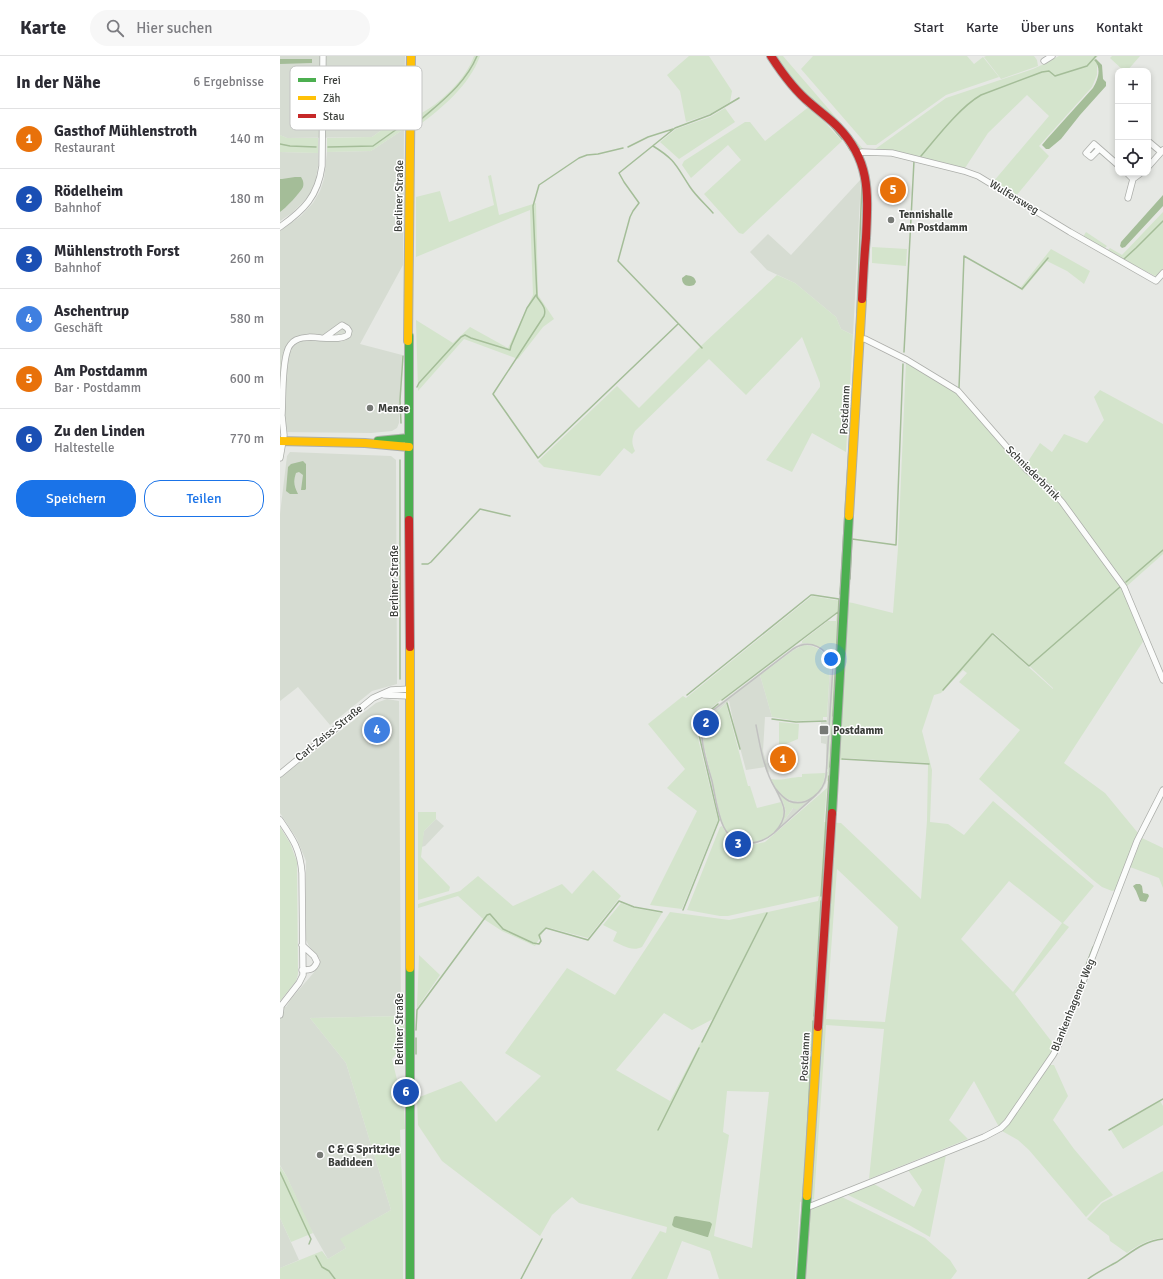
<!DOCTYPE html>
<html lang="de">
<head>
<meta charset="utf-8">
<style>
  :root { --surface:#fff; --page:#f7f7f7; --text:#2b2b33; --muted:#7c7c81; --line:#e1e1e2; --accent:#1a73e8 }
  body { margin:0; font-family:Signika,sans-serif; background:var(--page); color:var(--text) }
  .controls { position:absolute; right:12px; top:12px; display:grid; overflow:hidden; border-radius:8px; box-shadow:0 2px 6px #0003 }
  .controls button { width:36px; height:36px; display:grid; place-items:center; padding:0; border:0; border-bottom:1px solid var(--line); background:var(--surface); color:var(--text); font:20px sans-serif }
  .you { position:absolute; left:551px; top:603px; width:14px; height:14px; margin:-10px; border:3px solid #fff; border-radius:50%; background:#1a73e8; box-shadow:0 0 0 6px #1a73e833 }
  .badge { display:grid; place-items:center; width:26px; height:26px; border-radius:50%; background:var(--accent); color:#fff; font-size:13px; font-weight:700 }
  .pin { position:absolute; translate:-50% -50%; border:2px solid #fff; box-shadow:0 1px 4px #0006 }
  .list { margin:0; padding:0; list-style:none }
  h2 { display:flex; justify-content:space-between; align-items:center; height:52px; margin:0; padding:0 16px; font-size:17px }
  h2 small { font-size:13px; font-weight:400; color:var(--muted) }
  .list li { display:grid; grid-template-columns:26px 1fr auto; gap:12px; align-items:center; box-sizing:border-box; height:60px; padding:0 16px; border-top:1px solid var(--line) }
  .list b { display:block; font-size:15px; white-space:nowrap }
  .list p { margin:0; font-size:13px; white-space:nowrap; color:var(--muted) }
  .list em { font-size:13px; font-style:normal; color:var(--muted) }
  .actions { display:flex; gap:8px; padding:12px 16px }
  .actions a { flex:1; padding:9px 0; border:1px solid var(--accent); border-radius:16px; text-align:center; font-size:14px; color:var(--accent) }
  .actions .main { background:var(--accent); color:#fff }
  .icon { flex:none; width:22px; height:22px; fill:none; stroke:currentColor; stroke-width:2; stroke-linecap:round; stroke-linejoin:round }
  .map { position:relative; flex:none; width:883px; height:1223px; overflow:hidden }
  header { display:flex; align-items:center; gap:24px; box-sizing:border-box; height:56px; padding:0 20px; background:var(--surface); border-bottom:1px solid var(--line) }
  header strong { font-size:19px }
  nav { display:flex; gap:22px; margin-inline-start:auto; font-size:14px }
  .search { width:280px; height:36px; background:var(--page); display:flex; align-items:center; gap:10px; box-sizing:border-box; padding:0 14px; border-radius:22px; color:var(--muted); font-size:15px }
  main { display:flex }
  aside { flex:1; background:var(--surface) }
  .map>svg:first-child { display:block }
  .built { fill:#d6dcd2; fill-rule:evenodd }
  .green { fill:#d4e4cc; fill-rule:evenodd }
  .water { fill:#a4bd98 }
  .lines { fill:none; stroke-linecap:round; stroke-linejoin:round }
  .stream { stroke:#a4bd98; stroke-width:1.5 }
  .street-casing { stroke:#acaeaa; stroke-width:7 }
  .fast-casing { stroke:#acaeaa; stroke-width:10 }
  .slow-casing { stroke:#acaeaa; stroke-width:10 }
  .jam-casing { stroke:#acaeaa; stroke-width:10 }
  .street { stroke:#fbfcfb; stroke-width:5.5 }
  .fast { stroke:#4caf50; stroke-width:8 }
  .slow { stroke:#ffc107; stroke-width:8 }
  .jam { stroke:#c62828; stroke-width:8 }
  .rail { stroke:#c1c1c0; stroke-width:1.5 }
  .poi-dot { fill:#777a76; stroke:#fff; stroke-width:1.5 }
  .labels { text-anchor:middle; dominant-baseline:central; stroke-width:3; stroke-linejoin:round; paint-order:stroke }
  .street-label { font-size:11px; fill:#3b3e3a; stroke:#fff }
  .poi-label { font-size:11px; font-weight:bold; fill:#3b3e3a; stroke:#fff; text-anchor:start }
  .key { fill:#fff; stroke:#c4c5c4; stroke-width:1 }
  .key-label { font-size:11px; fill:#3b3e3a }
</style>
</head>
<body>
<header>
<strong>Karte</strong>
<div class="search"><svg class="icon" aria-label="search" viewBox="0 0 24 24"><circle cx="10" cy="10" r="6"/><path d="M15 15l6 6"/></svg>Hier suchen</div>
<nav><a>Start</a><a>Karte</a><a>Über uns</a><a>Kontakt</a></nav>
</header>
<main>
<aside>
<h2>In der Nähe<small>6 Ergebnisse</small></h2>
<ul class="list">
<li><span class="badge" style="background:#e8710a">1</span><div><b>Gasthof Mühlenstroth</b><p>Restaurant</p></div><em>140 m</em></li>
<li><span class="badge" style="background:#1a4fb4">2</span><div><b>Rödelheim</b><p>Bahnhof</p></div><em>180 m</em></li>
<li><span class="badge" style="background:#1a4fb4">3</span><div><b>Mühlenstroth Forst</b><p>Bahnhof</p></div><em>260 m</em></li>
<li><span class="badge" style="background:#3f7fe0">4</span><div><b>Aschentrup</b><p>Geschäft</p></div><em>580 m</em></li>
<li><span class="badge" style="background:#e8710a">5</span><div><b>Am Postdamm</b><p>Bar · Postdamm</p></div><em>600 m</em></li>
<li><span class="badge" style="background:#1a4fb4">6</span><div><b>Zu den Linden</b><p>Haltestelle</p></div><em>770 m</em></li>
</ul>
<div class="actions"><a class="main">Speichern</a><a>Teilen</a></div>
</aside>
<div class="map">
<svg width="883" height="1223" viewBox="0 0 883 1223">
  <rect width="100%" height="100%" fill="#e6e8e4"/>
  <path class="built" d="M0,0H125L124,58L92,81L7,82L0,79Z
    M124,73L123,209L80,288L122,299L119,367L117,372L112,375L91,377L0,376V175L21,160L33,147L40,135L44,123L47,96L91,95Z
    M0,96L38,97V110L36,122L33,132L26,143L12,157L0,165Z
    M581,123L573,279L561,273L556,261L515,227L487,214L470,196L488,178L511,199Z
    M10,396L111,400L116,404L117,628L92,635L50,669L18,631L0,645V458L7,400Z
    M522,587L536,589L543,592L550,600L554,610L548,713H546V688L541,687V666L547,665L550,611H552L548,602L544,596L539,592L530,589H523L517,592L480,619L492,661H485L483,695L489,716L487,717L485,711L466,714L455,673L449,645L446,647L435,658L429,667L425,679V694L444,769L452,781L459,785L471,786L483,783L494,776L500,768L502,762L503,751L490,723H491L492,726L508,743L514,745L527,744L535,738L542,730L546,716H548L546,727L540,737L488,782L475,788L454,790L455,786L448,780L441,767L417,666L418,664L513,592ZM502,742L510,747H523L514,751L503,766L506,755Z
    M107,643L119,645L121,960L30,962L66,1007L111,1154L61,1183L66,1192L48,1203L28,1168L7,1121L0,1109V948L6,951L11,943L36,914L40,908V903L29,890L26,884V805L17,783L0,757V722L96,647Z
    M156,763L164,770L145,790L141,791L144,775Z
    M0,1162L19,1204L0,1212Z"/>
  <path class="green" d="M194,0H200C189,30 162,52 138,70V59C160,48 186,23 194,0Z
    M409,0H429L452,35L450,46L430,58L406,66L400,35L387,19Z
    M495,0H503L584,94H578L552,61L516,29Z
    M533,0H687L694,8L703,1L719,21L666,39L596,89H587L521,13Z
    M706,0H754L757,4L758,10L721,23L704,1Z
    M779,0H818L814,4L817,7V19L812,31L759,90L769,100L736,140L713,126L769,60L747,39L708,77L685,112L641,101L594,94L666,42L753,13L764,8Z
    M832,0H860L847,15H844L830,2Z
    M530,50L562,85L463,178L459,177L424,138L461,104L448,89L411,122L402,109L404,105L465,66H470L485,85Z
    M445,52L455,66L399,103L380,86L396,73L430,61Z
    M124,58V73L91,95L47,96V82L92,81Z
    M0,79L7,82H38V97L0,96Z
    M211,119L219,159L256,147L258,239L274,263L263,271L238,303L184,283L138,335L136,264L173,287L190,271L228,292L253,239L250,154L136,201V141L160,135L169,166L214,149L208,120Z
    M883,156V213L877,221L827,195L830,192L842,199Z
    M806,176L827,190L824,193L803,181Z
    M592,191L627,193L626,210L592,207Z
    M771,193L810,215L804,228L787,215L767,205L742,235L741,231Z
    M497,219L515,227L556,261L561,273L573,279L566,396L532,377L512,416L486,404L540,331V327L522,281L466,339L429,303L355,375C352,382 351,387 355,395L352,398L344,392L320,420L264,411L258,405L337,330L359,352L422,289Z
    M626,306L677,336L780,448L840,528L864,584L784,707L825,737L858,777L836,834L832,835L822,831L813,824L699,723L740,674L679,626L687,617L683,614L661,637L654,639L642,675L652,714L650,766L668,768L684,779L713,745L814,830L783,867L789,871L735,938L775,990L772,995L749,1031L719,1071L694,1025L669,1064L688,1083L589,1123L604,973L546,969L534,1143L520,1146L515,1223H439L430,1195L402,1185L387,1223H351L380,1175L386,1177L387,1171L299,1147L292,1141L272,1159L260,1180L162,1105L138,1069L137,1042L181,1025L216,1066L261,1020L225,997L287,912L335,939L390,856L449,864L487,856L440,950H441L488,856L538,845L539,840L448,860H440L407,854L440,771L442,770L448,780L455,786L454,790H461L462,791L485,786L547,732L544,766L561,767L641,843L647,765L648,709L647,707L563,702V704H559L558,725H547L554,610C550,594 538,588 522,587V585L548,565H556L557,556L415,664L414,666L438,764L402,853L370,849L417,755L387,732L405,713L368,668L403,640L406,642L532,540L573,547L613,557L618,492ZM714,577L773,632V633L713,579ZM557,813L618,871L605,966L546,963ZM729,825L782,867L733,936L681,883ZM384,957L412,974L433,963L390,1045L336,1014ZM447,1035L489,1036L472,1192L434,1180L449,1079L443,1076Z
    M820,334L883,368V498L847,530L784,445L745,410L760,387L772,396L784,378L807,387L824,364L814,341Z
    M523,589C538,589 548,597 552,611H550L547,661H543V664L516,665L492,661L480,619L514,594Z
    M446,647L468,730H470L477,752L501,746C515,778 458,807 442,766L425,694L424,685L427,672L430,665L435,658Z
    M499,666L519,668L518,683L499,691Z
    M545,717C543,751 503,756 491,723C504,725 509,721 522,721V718Z
    M501,740L510,747H524L517,754L513,752L501,769L506,755Z
    M138,756H156V763L144,775L141,801L170,831L169,835L138,844Z
    M0,771L10,787L17,806L18,918L16,925L0,945Z
    M862,782L883,792V832L879,822L850,811Z
    M313,814L341,840L308,882L266,871L255,890L222,875L202,862L178,840L138,852V848L180,835L198,820L233,850L282,828L292,838Z
    M341,847L354,852L382,857L362,891C352,896 342,889 333,885L337,876L323,869Z
    M139,899L160,919L137,952Z
    M125,960L126,987L112,1003L124,1053L125,1073L120,1074L123,1150V1223H0V1212L42,1195L48,1203L66,1192L60,1183L111,1154L66,1007L30,962Z
    M770,1009H774L788,1040L773,1064L794,1093L833,1139L821,1146L806,1161L749,1094L738,1084L722,1075L726,1072Z
    M880,1045L883,1050V1069L843,1093L831,1074Z
    M666,1099L650,1181L629,1169L568,1139L569,1137L594,1128L634,1151L642,1134L628,1114Z
    M0,1110L7,1121L33,1177L11,1186L0,1162Z
    M883,1115V1182C869,1183 858,1189 847,1197L830,1185L829,1180L807,1163L822,1147Z
    M562,1141L645,1182L670,1204L677,1215L671,1223H525L529,1154Z"/>
  <path class="water" d="M0,3H32V7L0,8Z
    M816,3L822,9L823,23L826,26V30L800,59L781,83L769,93H766L762,89L767,83L813,32C818,24 822,12 814,4Z
    M15,121H21C23,124 24,127 23,131C20,137 5,153 0,156V123H2Z
    M883,139V150L845,191L842,192L840,190L841,186Z
    M406,219C412,220 415,221 416,226L414,229C408,231 402,230 402,222Z
    M23,405L26,408V433L25,434H21L23,419L19,416L16,417C13,426 14,430 18,438H10L6,435L8,411L11,408Z
    M856,828H860L862,830L863,837L868,838L869,840L866,846L860,845L856,835L853,830Z
    M396,1160L430,1166L432,1168L428,1181H427L394,1171L392,1169L394,1161Z"/>
  <g class="lines">
    <path class="stream" d="M541,61L551,70L562,83
      M137,67C159,47 185,29 197,0
      M566,87L570,94
      M0,88L10,90L36,91
      M373,90C396,104 396,110 410,131C416,140 425,148 433,157
      M48,91L93,90L124,68
      M348,91L368,81L393,73
      M343,92L318,98L307,99L299,102L259,129L253,150L257,241C261,247 267,252 264,260L213,338L258,402L398,268
      M641,100C657,81 680,51 701,39L762,16L769,15L775,20L807,10L816,0
      M844,203L856,192L883,165
      M577,257L582,127
      M422,292L338,205L350,161L353,155L359,147L344,126L339,117L395,72L430,59L459,42
      M624,296L634,105
      M137,331L139,327L181,281L185,279L191,282L230,294L231,290L247,252L256,239
      M679,332L684,200L742,233L768,202
      M121,367L120,344L123,300
      M120,404V623
      M142,508H148L151,506L200,453L230,460
      M570,523L572,483L616,489L623,308
      M846,526L883,494
      M560,538L577,262
      M663,634L712,578H713L749,610L840,531
      M407,639L531,539H533L559,543L553,660
      M442,644L558,556
      M447,647L460,693
      M492,663L516,666L546,665
      M562,703L649,708
      M550,711L553,665
      M541,840L549,720
      M403,854L439,764L416,666L438,648
      M795,938L813,891
      M534,960L541,845
      M136,974L137,954L207,859L210,858L223,873L253,887L259,888L261,885L259,879L266,872L308,884L339,845L354,851L382,856
      M136,982V998
      M422,986L487,857
      M532,995L533,965
      M378,1074L419,992
      M829,1074L883,1043
      M527,1080L531,1001
      M0,1116L31,1183L29,1188
      M521,1169L524,1123
      M36,1200L42,1211L49,1215L55,1223
      M241,1223L262,1183
      M808,1223C816,1217 826,1212 835,1207C851,1197 863,1185 883,1183"/>
    <defs>
      <path id="street" d="M764,5L772,0
        M868,85L881,96
        M819,93L811,101L806,97L814,88L838,109
        M578,98L582,96L612,97L684,115L698,120L790,176L876,225L883,217
        M868,111L883,94
        M847,117L853,123
        M848,142L853,123L861,117
        M0,171C24,154 38,140 42,110L43,0
        M580,283H585L627,304L678,335L746,413L771,434L782,446L844,531L883,624
        M0,365L2,358C3,340 2,312 7,296C8,291 12,286 16,284C24,280 33,281 41,282C49,282 61,284 68,279L69,275L67,272L62,269L44,282
        M0,402L4,379L2,360
        M104,639L130,640
        M0,718L93,642L111,634L130,633
        M0,764C13,783 20,793 22,817L23,919L19,927L1,950L0,959
        M22,889L34,900L37,906C34,914 30,914 22,914
        M527,1150H531L704,1081L721,1072L727,1066L773,999L779,988L857,785L883,734"/>
      <path id="fast" d="M129,280V464
        M98,385L129,382
        M552,757L569,460
        M130,912V1223
        M521,1223L527,1140"/>
      <path id="slow" d="M128,285L131,0
        M0,385L85,387L129,391
        M569,460L582,243
        M130,912V591
        M527,1140L538,971"/>
      <path id="jam" d="M491,0C502,17 514,34 530,47C539,55 549,62 558,71C591,105 588,138 586,182C584,202 583,223 582,243
        M129,464L130,591
        M538,971L552,757"/>
    </defs>
    <use href="#street" class="street-casing"/>
    <use href="#fast" class="fast-casing"/>
    <use href="#slow" class="slow-casing"/>
    <use href="#jam" class="jam-casing"/>
    <use href="#street" class="street"/>
    <use href="#fast" class="fast"/>
    <use href="#slow" class="slow"/>
    <use href="#jam" class="jam"/>
    <path class="rail" d="M476,669C480,690 484,714 495,732
      M494,777C510,760 505,750 495,732C499,737 503,742 509,745C526,752 544,736 546,720L553,610C548,592 530,582 513,593L432,655C427,661 423,669 422,677C421,691 428,711 432,725C437,747 439,789 469,787C479,787 487,783 494,777L536,739"/>
  </g>
  <g class="poi-dot">
    <circle cx="611" cy="164" r="4"/>
    <circle cx="90" cy="352" r="4"/>
    <rect x="539" y="669" width="10" height="10" rx="2"/>
    <circle cx="40" cy="1099" r="4"/>
  </g>
  <g class="labels">
    <g class="street-label">
      <text transform="translate(119 140) rotate(-89)">Berliner Straße</text>
      <text transform="translate(734 141) rotate(31)">Wulfersweg</text>
      <text transform="translate(565 354) rotate(-87)">Postdamm</text>
      <text transform="translate(753 417) rotate(45)">Schniederbrink</text>
      <text transform="translate(114 525) rotate(-90)">Berliner Straße</text>
      <text transform="translate(49 677) rotate(-39)">Carl-Zeiss-Straße</text>
      <text transform="translate(793 949) rotate(-68)">Blankenhagener Weg</text>
      <text transform="translate(119 973) rotate(-90)">Berliner Straße</text>
      <text transform="translate(525 1001) rotate(-87)">Postdamm</text>
    </g>
    <g class="poi-label">
      <text x="619" y="158">Tennishalle<tspan x="619" dy="13">Am Postdamm</tspan></text>
      <text x="98" y="352">Mense</text>
      <text x="553" y="674">Postdamm</text>
      <text x="48" y="1093">C &amp; G Spritzige<tspan x="48" dy="13">Badideen</tspan></text>
    </g>
  </g>
  <rect x="10" y="10" width="132" height="64" rx="6" class="key"/>
  <rect x="18" y="22" width="18" height="4" fill="#4caf50"/>
  <rect x="18" y="40" width="18" height="4" fill="#ffc107"/>
  <rect x="18" y="58" width="18" height="4" fill="#c62828"/>
  <g class="key-label">
    <text x="43" y="28">Frei</text>
    <text x="43" y="46">Zäh</text>
    <text x="43" y="64">Stau</text>
  </g>
</svg>
<div class="controls">
<button>+</button>
<button>−</button>
<button><svg class="icon" aria-label="locate" viewBox="0 0 24 24"><circle cx="12" cy="12" r="6"/><path d="M12 2v4M12 18v4M2 12h4M18 12h4"/></svg></button>
</div>
<div class="you"></div>
<div class="pin badge" style="left:503px;top:703px;background:#e8710a">1</div>
<div class="pin badge" style="left:426px;top:667px;background:#1a4fb4">2</div>
<div class="pin badge" style="left:458px;top:788px;background:#1a4fb4">3</div>
<div class="pin badge" style="left:97px;top:674px;background:#3f7fe0">4</div>
<div class="pin badge" style="left:613px;top:134px;background:#e8710a">5</div>
<div class="pin badge" style="left:126px;top:1036px;background:#1a4fb4">6</div>
</div>
</main>
</body>
</html>
